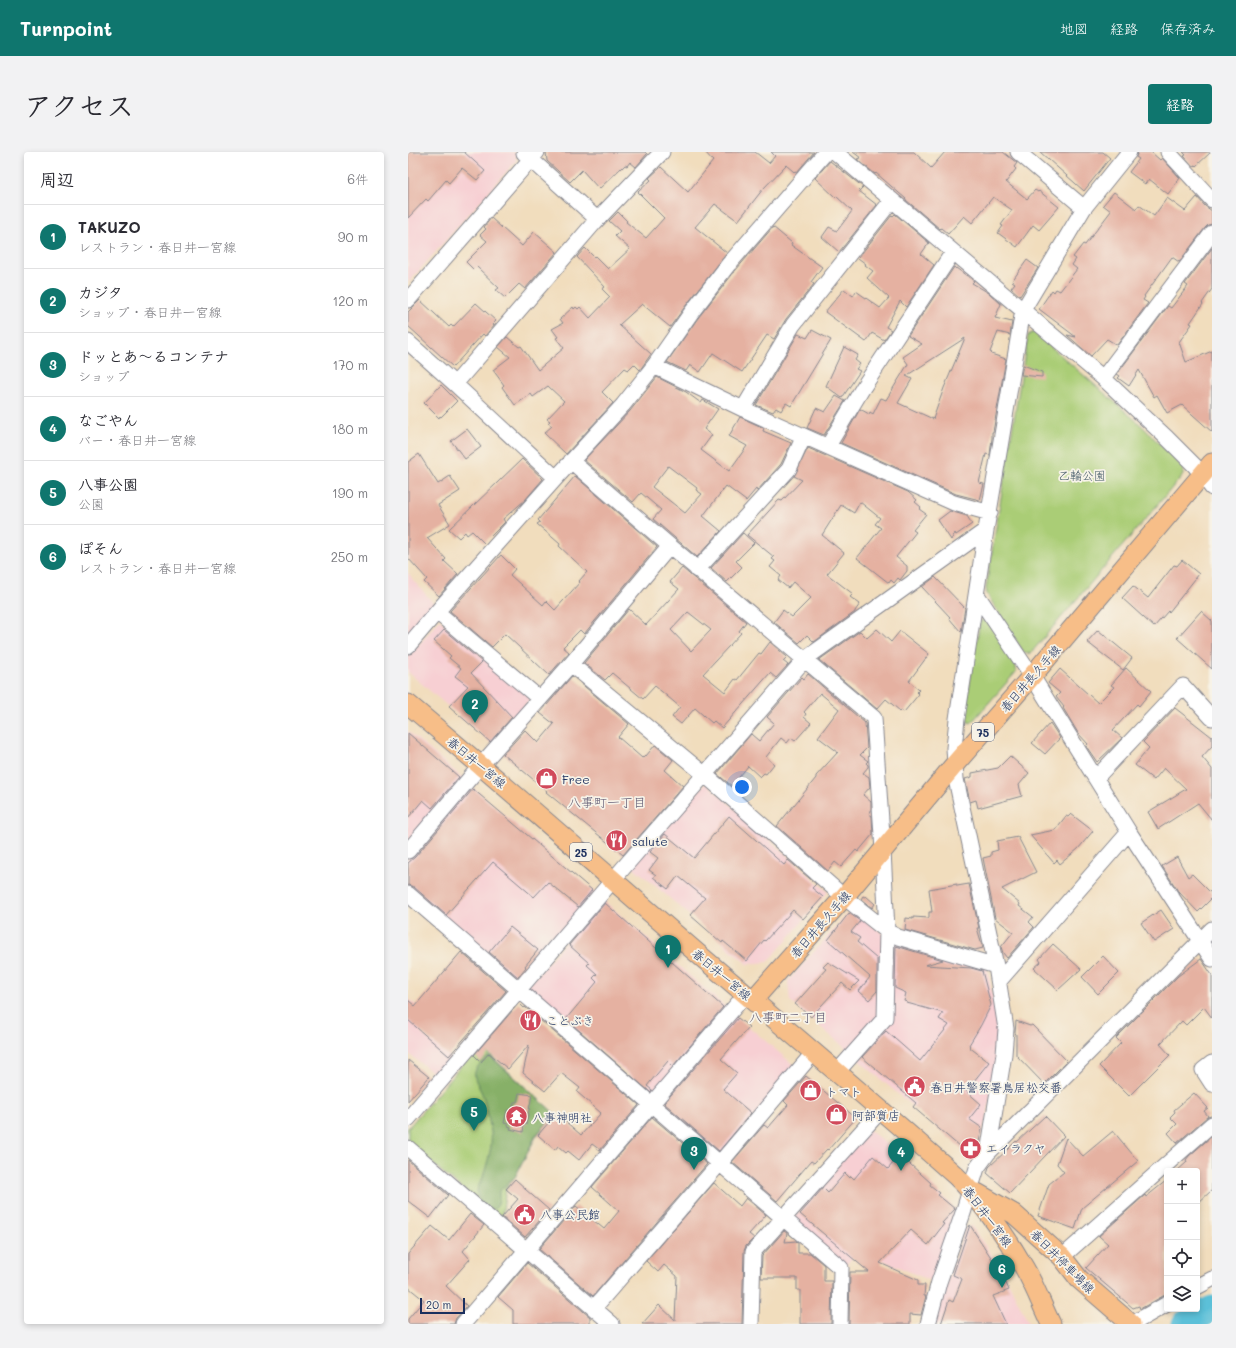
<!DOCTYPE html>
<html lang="ja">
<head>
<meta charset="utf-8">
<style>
  :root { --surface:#fff; --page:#f2f2f3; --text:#2b2b33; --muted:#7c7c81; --line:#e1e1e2; --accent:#0f766e }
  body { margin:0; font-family:Mali,"Klee One",sans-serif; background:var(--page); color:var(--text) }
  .controls { position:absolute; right:12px; bottom:12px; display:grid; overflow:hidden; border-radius:4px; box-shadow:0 2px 6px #0003 }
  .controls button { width:36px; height:36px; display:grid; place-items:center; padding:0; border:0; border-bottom:1px solid var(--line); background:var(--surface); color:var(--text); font:20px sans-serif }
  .scale { position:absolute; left:12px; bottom:10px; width:45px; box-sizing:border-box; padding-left:4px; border:2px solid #1b2f5e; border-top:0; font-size:11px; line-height:14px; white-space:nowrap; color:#1b2f5e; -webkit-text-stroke:3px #f7f3e8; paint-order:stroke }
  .you { position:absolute; left:334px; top:635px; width:14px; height:14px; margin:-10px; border:3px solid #fff; border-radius:50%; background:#1a73e8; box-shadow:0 0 0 6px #1a73e833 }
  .badge { display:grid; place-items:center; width:26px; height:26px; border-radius:50%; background:var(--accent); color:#fff; font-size:13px; font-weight:700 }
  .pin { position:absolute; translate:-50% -33px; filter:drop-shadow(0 1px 2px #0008) }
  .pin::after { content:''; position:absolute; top:21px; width:14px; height:12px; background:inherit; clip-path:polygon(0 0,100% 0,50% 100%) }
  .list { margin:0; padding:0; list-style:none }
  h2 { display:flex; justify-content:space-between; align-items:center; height:52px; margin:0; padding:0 16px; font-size:17px }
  h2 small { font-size:13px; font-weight:400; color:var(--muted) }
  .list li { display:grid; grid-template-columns:26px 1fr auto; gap:12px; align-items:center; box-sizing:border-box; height:64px; padding:0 16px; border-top:1px solid var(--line) }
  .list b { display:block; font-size:15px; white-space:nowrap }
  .list p { margin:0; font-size:13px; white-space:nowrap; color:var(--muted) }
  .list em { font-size:13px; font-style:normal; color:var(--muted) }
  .icon { flex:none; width:22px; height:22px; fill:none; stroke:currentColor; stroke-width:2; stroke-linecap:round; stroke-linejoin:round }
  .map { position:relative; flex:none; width:804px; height:1172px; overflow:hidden; border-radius:4px }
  header { display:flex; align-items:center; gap:24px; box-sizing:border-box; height:56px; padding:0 20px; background:var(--accent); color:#fff }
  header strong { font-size:19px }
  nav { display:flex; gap:22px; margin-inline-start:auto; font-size:14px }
  .intro { display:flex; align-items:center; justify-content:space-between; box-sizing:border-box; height:96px; padding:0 24px }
  h1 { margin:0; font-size:28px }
  .button { padding:10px 18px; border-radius:4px; background:var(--accent); color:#fff; font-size:14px; font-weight:700 }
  main { display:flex; gap:24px; padding:0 24px }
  aside { flex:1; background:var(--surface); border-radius:4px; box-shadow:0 2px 6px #0003 }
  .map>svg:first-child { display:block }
  .built { fill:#f7cfd3 }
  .green { fill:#aacd76; stroke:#627e6a }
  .forest { fill:#87b067; stroke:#517062 }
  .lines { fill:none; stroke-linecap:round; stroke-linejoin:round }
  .river { stroke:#5bc0d8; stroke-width:27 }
  .building { fill:#e5b1a1; fill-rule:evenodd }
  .minor-casing { stroke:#86868e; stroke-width:17 }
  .major-casing { stroke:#86868e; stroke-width:21 }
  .minor { stroke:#fff; stroke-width:15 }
  .major { stroke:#f7be88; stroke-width:19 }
  .labels { text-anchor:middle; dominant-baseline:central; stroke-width:3.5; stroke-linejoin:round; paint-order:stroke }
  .shield { fill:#f7f3e8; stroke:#5d6a87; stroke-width:1 }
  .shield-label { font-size:11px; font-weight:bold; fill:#1b2f5e }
  .park-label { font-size:12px; fill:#3f5664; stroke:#f7f3e8 }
  .street-label { font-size:12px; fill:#1b2f5e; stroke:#f7f3e8 }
  .poi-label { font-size:12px; fill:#1b2f5e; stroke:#f7f3e8; text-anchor:start }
  .neighbourhood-label { font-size:13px; fill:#625c75; stroke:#f7f3e8 }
</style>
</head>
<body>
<header>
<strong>Turnpoint</strong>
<nav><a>地図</a><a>経路</a><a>保存済み</a></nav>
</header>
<div class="intro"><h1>アクセス</h1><a class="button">経路</a></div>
<main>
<aside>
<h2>周辺<small>6件</small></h2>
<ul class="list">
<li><span class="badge">1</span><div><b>TAKUZO</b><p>レストラン · 春日井一宮線</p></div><em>90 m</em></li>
<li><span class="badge">2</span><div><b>カジタ</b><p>ショップ · 春日井一宮線</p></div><em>120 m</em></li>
<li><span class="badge">3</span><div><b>ドッとあ〜るコンテナ</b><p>ショップ</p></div><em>170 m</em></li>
<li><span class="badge">4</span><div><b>なごやん</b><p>バー · 春日井一宮線</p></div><em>180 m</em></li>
<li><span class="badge">5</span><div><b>八事公園</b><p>公園</p></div><em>190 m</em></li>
<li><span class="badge">6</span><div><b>ぽそん</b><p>レストラン · 春日井一宮線</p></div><em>250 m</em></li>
</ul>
</aside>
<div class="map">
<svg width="804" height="1172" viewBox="0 0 804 1172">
  <rect width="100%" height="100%" fill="#f7f3e8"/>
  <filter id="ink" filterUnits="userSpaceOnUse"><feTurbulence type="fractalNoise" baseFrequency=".025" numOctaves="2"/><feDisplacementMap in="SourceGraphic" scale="8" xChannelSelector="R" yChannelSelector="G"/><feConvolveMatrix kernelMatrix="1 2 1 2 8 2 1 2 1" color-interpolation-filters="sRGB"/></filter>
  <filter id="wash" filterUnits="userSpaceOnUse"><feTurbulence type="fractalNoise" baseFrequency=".012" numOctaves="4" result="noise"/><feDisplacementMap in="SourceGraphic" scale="16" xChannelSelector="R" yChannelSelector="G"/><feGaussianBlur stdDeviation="0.9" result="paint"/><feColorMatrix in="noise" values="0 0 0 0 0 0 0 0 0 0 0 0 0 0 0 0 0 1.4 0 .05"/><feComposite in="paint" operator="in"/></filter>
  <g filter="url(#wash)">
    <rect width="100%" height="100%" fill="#f1ddbd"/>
    <path class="built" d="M2,0H105L108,2V9L0,131V2Z
      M0,420L5,428L28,454L0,486Z
      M32,468L123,546L85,593L0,520V505Z
      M0,579L56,627L0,693Z
      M298,631L420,740L360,810L339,812L224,714Z
      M62,633L187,740L111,829L0,738V705Z
      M194,747L319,856L245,944L119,835Z
      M444,757L475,782L472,865L442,900L382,849L380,829Z
      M488,788L579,815L591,878V891L579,965L567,1003L560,1002L448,906L480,868L482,791Z
      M0,846L24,867L13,881L43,906L29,924L0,901Z
      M326,862L388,915L313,1003L251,952Z
      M460,977L502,1011L548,1058L523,1129L451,1098L438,1113L384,1068Z
      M564,1074L593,1117L604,1137L621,1172H526L557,1076Z"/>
    <path class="green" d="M626,180L734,274L775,316V323L622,502L616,501L579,442L578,436L620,183Z
      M579,467L608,513V520L563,571L556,568L572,469Z
      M71,893L147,962L129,983L107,1025L98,1036L94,1065L86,1064L0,991V976Z"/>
    <path class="forest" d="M80,905H83L144,959L145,964L128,983L107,1025L91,1039C91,1047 92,1053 85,1058C79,1056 72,1052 70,1045C67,1036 72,1033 75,1025C79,1011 85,995 83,980C81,969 79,957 76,947C69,926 57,923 80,905Z"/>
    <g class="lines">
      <path class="river" d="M777,1172L804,1157"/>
    </g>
    <g id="blocks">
      <path class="building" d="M0,0H56L77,19L69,28L54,16L41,31L38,28L20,49L18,47L0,66Z
        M138,0H237L239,2L228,15L222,10L219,14L217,13L213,17V16L191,37L174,18L162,30L139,9Z
        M297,0H347L361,11L367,4L363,0H406L389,20L387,19L386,20L378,13L355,37L330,69L307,52L287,75L319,101L276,156L262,175L234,152L211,173L243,202L232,218L226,212L220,218L217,216L194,240L205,251L158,302L136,281L144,274L140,271L142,269L139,267L156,249L140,234L125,245L123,242L107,253L94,235L96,233L85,218L102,205L90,195L99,185L111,195L113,194L130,218L156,196L148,186L150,185L144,177L155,171L152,167L165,155L166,157L168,155L170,157L172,155L182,166L202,145L194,137L197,135L169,105L177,96L186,105L187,104L200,117L222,97L207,84L212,79L201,69L210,60L219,69L218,70L238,86L256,66L230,40L243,28L241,26L253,15L280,40L305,9Z
        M445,0H506L523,16L537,0H595L609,11L606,15L608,17L598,30L619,47L627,38L630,40L631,39L651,55L631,78L625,73L609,95L590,81L595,74L593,73L604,58L585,45L564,71L556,64L540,82L533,76L532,77L498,48V47L468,21L467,22L449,7L453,6Z
        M632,0H695L702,6L676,39Z
        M730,0H743L752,8L754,6L772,26L760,42L741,27L737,32L721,20L731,7L728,5Z
        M775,0H803L788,14L787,13L785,14L776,4L778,3Z
        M422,9L455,35L451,39L469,53L431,100L414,85L421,75L429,79L444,59L428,44L427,45L407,26Z
        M706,40L728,57L731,53L746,64L759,46L777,59L789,45L797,54L804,59V72L800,73L797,76L771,110L764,105L736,144L737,145L735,148L740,151L709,193L699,187L683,204L659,183L668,185L631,157L644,138L646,140L648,137L652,139L669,117L664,113L668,107L665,105L675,92L677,93L703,59L695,53Z
        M487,62L521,91L513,102L526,113L498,155L492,149L478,175L483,178L476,188L464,181L458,190L417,160L436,137L445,144L448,139L472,156L481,146L459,126L465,119L457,113L458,112L450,106L484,63L485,64Z
        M83,66L114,94L126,80L149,100L117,137L111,132L97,146L88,138L91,136L69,115L66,118L58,110L79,89L72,83L78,77L76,75Z
        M365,75L384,91L383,93L414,115L403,130L406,132L378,167L366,187L359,183L334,220L305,201L292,220L282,213L278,219L259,210L290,166L327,119Z
        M804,96V137L794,151L795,152L782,171L784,172L771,190L778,210L804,199V280L774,253L759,261L749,243L746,245L731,218L721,234L710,226L712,224L709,222L760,154L763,156L780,134L777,132Z
        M619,108L630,116L612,144L603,136L607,131L604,129Z
        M546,115L548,117V116L566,129L564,131L581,141L593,152L587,166L604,170L602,183L590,180L582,200L584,201L583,202L598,207L585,280H584V286L582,303L578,302L571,331L576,332L572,348L548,342L433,291L452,257L461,262L462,260L465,262L473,246L478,248L500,212L495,205L514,192L500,184ZM557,186L536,236L525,267L490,251L504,227L498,224Z
        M12,148L41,175L43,173L45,175L68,151L88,169L85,172L86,173L77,184L75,182L45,215L0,174V160Z
        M404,178L423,188L383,254L378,251L373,259L368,256L365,260L348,253L390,182L399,186Z
        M436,195L450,203L447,208L452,212L448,217L452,219L434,246L418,234Z
        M615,213L634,220V225L613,223Z
        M249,225L278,240L293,251L295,248L310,257L296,277L304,283L293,298L321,319L339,294L321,284L332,265L356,276L355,279L383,291L373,312L349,339L348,337L338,349L318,334L295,364L313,379L289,405L245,367L253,358L233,341L225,350L176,308L222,259ZM260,314L289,336L288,338L294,342L277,361L244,335Z
        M33,233L49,249L33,265L32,264L31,266L16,251Z
        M428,244L437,249L416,283L399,276L408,256L417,260Z
        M59,277L73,295L57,307L43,289Z
        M400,296L500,340L509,348L507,350L513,355L511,357L518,362L505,378L508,380L488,405L499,414V419L492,428L490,426L486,431L483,428L481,431L449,406L473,376L467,372L472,366L452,350L446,361L433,353L414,383L436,401L419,422L445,442L442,445L452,452L447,459V460L406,490L399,483L391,491L366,470L375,458L384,465L403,446L385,430L380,436L370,428L373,424L362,415L367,409L364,407L366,405L339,383L371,348L374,349L394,328L386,324Z
        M11,302L30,332L42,324L52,339L30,353L42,372L19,386L38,407L36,409L50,422L31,444L16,430L19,427L0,406V310Z
        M114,307L135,327L117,348L95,367L97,370L76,391L64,379L59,383L57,380L51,386L41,377Z
        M167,324L249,395L176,482L172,478L155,495L161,500L141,523L97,482L84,495L42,459L93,403L107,417L102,423L135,453L138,449L147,458L172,430L171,429L179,420L151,394L152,392L129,372L132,370L130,368Z
        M542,359L559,364L564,372L548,383L547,381L543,388L530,368Z
        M335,381L346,391L328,409L334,415L319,430L303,416Z
        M774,408L791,422L761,460L760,459L746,475L714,446L725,434L740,446L766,413L769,414Z
        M274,416L338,470L331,479L333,481L295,522L317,540L327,527L329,528L351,501L353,502L362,490L379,505L375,509L380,513L368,526L362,521L314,576L306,569L304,571L287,556L273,572L264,565L272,555L247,534L235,547L204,521L197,528L176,511L221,457L238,473L271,437L262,430ZM280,460L303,478L283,499L263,478Z
        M527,425L557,456L553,480L541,466L542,465L514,435Z
        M793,459L804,469V517L769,486Z
        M469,477L483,490L492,479L521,502L501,529L511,538L509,540L511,542L496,560L493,558L492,559L478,547L469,557L411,508L452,479L459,486Z
        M36,478L74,510L63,521L104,565L82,590L41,554L60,534L47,524L53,516L41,506L43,504L26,489Z
        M690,478L724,506L715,518L679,490Z
        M718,516L743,539L731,554L729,552L705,578L714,586L689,610L678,594L680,592L670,581L655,556L656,555L648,545L652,541L640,531L652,517L690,551L706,535L703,533Z
        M400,522L457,571L459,596L452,603L460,609L458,611L460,613V615L455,621L461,625L462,635L455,643L463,650V659L461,662L464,664L465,682L450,700L448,698L433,715L427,710L420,719L369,674L408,626V624L430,600L410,585L431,557L412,541L396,560L398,562L396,565L403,571L387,589L383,586L379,591L373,586L358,605L366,612L358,622L356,621L352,625L340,614L324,634L309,622L343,582L351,589L366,571L359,565L394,525L396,527Z
        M164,524L221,572L210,585L234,606L237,603L238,604L247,593L265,608L257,618L275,634L215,703L138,640L139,639L95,602L117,578L130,591L146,572L132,561Z
        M767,556L804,585V594L794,605L804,617V668L790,651L750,677L740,660L778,637L756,616L746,628L727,613L741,596L735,590Z
        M642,571L652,586L637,602L624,591Z
        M0,581L51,625L24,656L15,648L0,666Z
        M602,604L621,621L611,633L614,644L570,656L568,648L562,650L557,627L564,625V621L590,616Z
        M65,637L184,738L170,755L140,730L126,745L85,710L38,763L6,735L0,733V711L7,705Z
        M663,662L685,679L670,697L652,712L649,708L646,711L622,683L647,678L658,664L660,665Z
        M321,664L376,713L380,708L408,732L404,736L415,745L395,767L385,758L357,789L356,788L339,809L315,789L314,791L282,763L297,746L270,724L260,737L245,725L248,723L241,718L250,706L242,700L257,682L286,706Z
        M610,685L628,720L594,737L612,752L611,754L625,765L621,770L626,775L599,806L595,801L593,795L605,780L587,766L575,706L583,704V700L590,698L589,689Z
        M769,705L780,725L784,722L804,742V746L790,760L770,739L754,714Z
        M549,732V734L561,732L571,776H569L575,796L567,798L497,778L498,766L505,767V765L521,766V760H524L521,737Z
        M455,744L457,745L458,744L467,752L464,756L453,747Z
        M197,751L315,855L265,914L260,909L243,929L239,934L244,938L242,940L158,867L189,830L185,826L189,822L179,813L181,811L161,793Z
        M753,758L766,777L746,790L733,771Z
        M441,761L452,769L443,780L452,786L449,790L469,807V839L461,848L451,839L462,825L420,788Z
        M102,775L130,798L117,814L118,815L110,825L81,800Z
        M645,792L673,817L650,838L626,816L633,810L631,807Z
        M488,794L535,808L517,813L563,816L574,819L583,853L573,873L561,893L562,894L561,895L581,910L558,939L573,952L561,967L574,976L568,1003L565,1006L505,955L508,951L454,905L478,879L512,909L541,873L531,867L535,861L499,851V850L496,849L498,841L487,836Z
        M53,800L98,839L41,904L0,868V848L7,854Z
        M695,804L711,821L690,842L674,825Z
        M793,807L804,823V866L796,855L778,873L774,869L752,892L762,903L721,944L691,914L713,891L708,886L770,824Z
        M420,810L451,829L442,838L434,831L403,865L387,852L418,817L415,815Z
        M111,851L116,856L117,855L231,953L192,998L184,992L171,1008L160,999L158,1001L150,994L147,998L130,983L147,963L156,970L157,969L173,983L193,961L169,940L172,936L153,921L137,939L115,921L121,893L100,917L81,901L73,910L66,903Z
        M330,866L341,875L313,907L329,921L315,937L343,961L311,999L256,951Z
        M608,869L622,874L624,873L659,909L636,932L608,903V882L607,881Z
        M0,908L21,925L0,949Z
        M398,924L448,966L420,998L419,997L406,1011L403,1009L369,1049L324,1010L356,973L360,976L380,953L376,949Z
        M111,941L124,943L118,973L116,972L115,980L102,977L103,975L100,974V972L96,971L99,958H104L106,950H109Z
        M786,941L800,956L796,959L800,964L769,991L760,981L769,972L762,965L767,960L766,958Z
        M637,964L656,984L602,1041L579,1021L581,1015L600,997L608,989L609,990Z
        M244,965L299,1012L185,1144L131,1097L168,1054L196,1077L211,1059L184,1035Z
        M705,979L730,1009L674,1056L667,1077L630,1064L641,1032L656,1020L649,1012L658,986L675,1004Z
        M804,984V1038L789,1052V1019H769L779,1010L778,1008L781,1004Z
        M492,1003L523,1031L522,1033L532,1041L530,1043L547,1057L534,1071L536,1072L520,1093L503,1078L472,1111L510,1128V1133H517L516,1144H518L513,1163L502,1162V1172H441L442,1120H461L392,1062L415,1036L420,1041L437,1021L442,1026L443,1024L446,1027L465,1004L480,1017Z
        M0,1008L40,1043L22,1066L0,1049Z
        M107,1027L118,1037H117L141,1058L117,1085L94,1065L110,1047L98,1037Z
        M759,1028V1143L755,1144L732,1157L731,1154L725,1156L678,1116L700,1092L691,1084L737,1043L738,1045Z
        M306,1031L332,1054L338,1046L358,1063L341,1082L346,1086L338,1094L336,1099L334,1172H234L251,1153L267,1168L269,1124L256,1113L250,1120L238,1109Z
        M62,1062L76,1073L55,1099L62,1107L38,1134L59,1154L48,1166L46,1172H0V1167L16,1148L0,1135V1102L24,1074L41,1088Z
        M562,1073L595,1124L601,1138L585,1144L598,1172H533L541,1148L545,1150L554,1127L545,1123Z
        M376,1079L379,1081L377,1090L388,1089L390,1091V1101H402L416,1113V1129H424L423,1172H392V1138H389V1126H353L354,1104Z
        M119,1111L182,1165V1172H105V1158L90,1145Z"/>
    </g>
  </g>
  <g filter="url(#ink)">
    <use href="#blocks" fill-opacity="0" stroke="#86868e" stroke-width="1"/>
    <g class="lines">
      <defs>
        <path id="minor" d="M427,0L695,226L759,286L787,314L804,336
          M610,0L676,56
          M760,0L804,48
          M116,1L189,67
          M0,148L129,0
          M0,190L47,232L148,326
          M246,214L335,257L546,351L582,361
          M695,226L804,81
          M47,232L187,70L254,0
          M335,257L385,173L484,48
          M420,294L456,234L545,100
          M163,309L262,394L466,566L475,698L479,779L477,866L429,920
          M289,418L381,317L396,284
          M569,443L629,532L721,680L804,807
          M29,460L132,547
          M0,494L33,455L148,326L215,253L246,214L283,161L320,113L418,0
          M163,512L296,622L436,745L479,779L490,785L588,814
          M688,626L775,534L804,566
          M0,699L73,613L163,512L262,394
          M0,742L433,1116L432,1172
          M591,829L721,680
          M804,911L795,918L804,932
          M0,967L217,714L397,507L578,378
          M0,996L204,1172
          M580,1001L596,902L598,877L588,814L548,627L546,596L549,567L578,378L615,158L676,56L721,0
          M654,1105L804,972
          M789,1135L804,1127
          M186,1156L312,1011L406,900
          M55,1172L338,842
          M343,1172L345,1100L473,958
          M520,1172L531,1130L555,1061L569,1016L580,1001L804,777
          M724,1172L759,1152"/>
        <path id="major" d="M0,552C98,634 193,718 289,801C376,875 463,948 548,1024C575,1050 598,1084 617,1117C627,1134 634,1154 643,1172
          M345,848L436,745L547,612L624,524L804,311
          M569,1041L606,1062L654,1105L671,1127L723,1172"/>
      </defs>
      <use href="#minor" class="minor-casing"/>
      <use href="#major" class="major-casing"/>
      <use href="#minor" class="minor"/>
      <use href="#major" class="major"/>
    </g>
  </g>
  <defs>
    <symbol id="shop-disc" viewBox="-11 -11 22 22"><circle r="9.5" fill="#d1495b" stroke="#f7f3e8"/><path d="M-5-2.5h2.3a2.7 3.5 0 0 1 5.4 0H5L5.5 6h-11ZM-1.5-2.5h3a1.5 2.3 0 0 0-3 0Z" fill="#fff"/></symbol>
    <symbol id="restaurant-disc" viewBox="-11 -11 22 22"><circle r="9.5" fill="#d1495b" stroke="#f7f3e8"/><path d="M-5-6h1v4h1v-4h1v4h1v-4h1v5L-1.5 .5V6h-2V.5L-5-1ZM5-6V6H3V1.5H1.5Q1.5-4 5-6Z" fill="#fff"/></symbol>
    <symbol id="civic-disc" viewBox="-11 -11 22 22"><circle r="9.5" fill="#d1495b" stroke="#f7f3e8"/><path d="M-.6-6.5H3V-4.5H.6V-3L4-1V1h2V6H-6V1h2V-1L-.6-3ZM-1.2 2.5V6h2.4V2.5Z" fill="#fff"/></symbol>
    <symbol id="temple-disc" viewBox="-11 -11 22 22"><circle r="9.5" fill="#d1495b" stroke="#f7f3e8"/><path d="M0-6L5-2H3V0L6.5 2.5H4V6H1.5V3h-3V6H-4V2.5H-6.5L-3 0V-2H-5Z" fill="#fff"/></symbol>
    <symbol id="pharmacy-disc" viewBox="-11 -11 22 22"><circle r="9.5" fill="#d1495b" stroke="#f7f3e8"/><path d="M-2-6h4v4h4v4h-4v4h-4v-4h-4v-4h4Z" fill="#fff"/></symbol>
  </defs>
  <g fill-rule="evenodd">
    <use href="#shop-disc" x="126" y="614" width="25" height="25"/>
    <use href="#restaurant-disc" x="196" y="676" width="25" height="25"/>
    <use href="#restaurant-disc" x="110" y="856" width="25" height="25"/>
    <use href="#civic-disc" x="494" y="922" width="25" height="25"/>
    <use href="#shop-disc" x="390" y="926" width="25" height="25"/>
    <use href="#shop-disc" x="416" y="950" width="25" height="25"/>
    <use href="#temple-disc" x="96" y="952" width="25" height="25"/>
    <use href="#pharmacy-disc" x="550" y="984" width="25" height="25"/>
    <use href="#civic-disc" x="104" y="1050" width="25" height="25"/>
  </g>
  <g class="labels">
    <g class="shield">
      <rect x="564" y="571" width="22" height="18" rx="3"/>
      <rect x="162" y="691" width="22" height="18" rx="3"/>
    </g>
    <g class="shield-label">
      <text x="575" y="580">75</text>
      <text x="173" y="700">25</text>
    </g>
    <g class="park-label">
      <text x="674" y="323">乙輪公園</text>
    </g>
    <g class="street-label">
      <text transform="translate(622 526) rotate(-49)">春日井長久手線</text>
      <text transform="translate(69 610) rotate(40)">春日井一宮線</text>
      <text transform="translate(412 772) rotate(-49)">春日井長久手線</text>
      <text transform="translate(314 822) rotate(40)">春日井一宮線</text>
      <text transform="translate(580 1064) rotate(53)">春日井一宮線</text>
      <text transform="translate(655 1109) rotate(45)">春日井停車場線</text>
    </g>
    <g class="poi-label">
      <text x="154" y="627">Free</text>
      <text x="224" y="689">salute</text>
      <text x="138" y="868">ことぶき</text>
      <text x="522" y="935">春日井警察署鳥居松交番</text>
      <text x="418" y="939">トマト</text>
      <text x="444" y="963">阿部質店</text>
      <text x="124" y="965">八事神明社</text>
      <text x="578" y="996">エイラクヤ</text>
      <text x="132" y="1062">八事公民館</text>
    </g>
    <g class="neighbourhood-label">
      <text x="199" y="649">八事町一丁目</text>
      <text x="380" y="864">八事町二丁目</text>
    </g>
  </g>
</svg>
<div class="controls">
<button>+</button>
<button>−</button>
<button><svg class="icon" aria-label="locate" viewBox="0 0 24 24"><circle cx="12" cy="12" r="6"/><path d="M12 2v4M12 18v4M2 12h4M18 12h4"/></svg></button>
<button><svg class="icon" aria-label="layers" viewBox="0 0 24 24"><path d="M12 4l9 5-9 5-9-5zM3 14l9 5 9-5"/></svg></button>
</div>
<div class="scale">20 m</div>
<div class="you"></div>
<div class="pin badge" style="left:260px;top:816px">1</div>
<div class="pin badge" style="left:67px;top:571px">2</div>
<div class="pin badge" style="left:286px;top:1018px">3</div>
<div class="pin badge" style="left:493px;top:1019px">4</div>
<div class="pin badge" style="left:66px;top:979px">5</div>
<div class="pin badge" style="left:594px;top:1136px">6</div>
</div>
</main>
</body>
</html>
